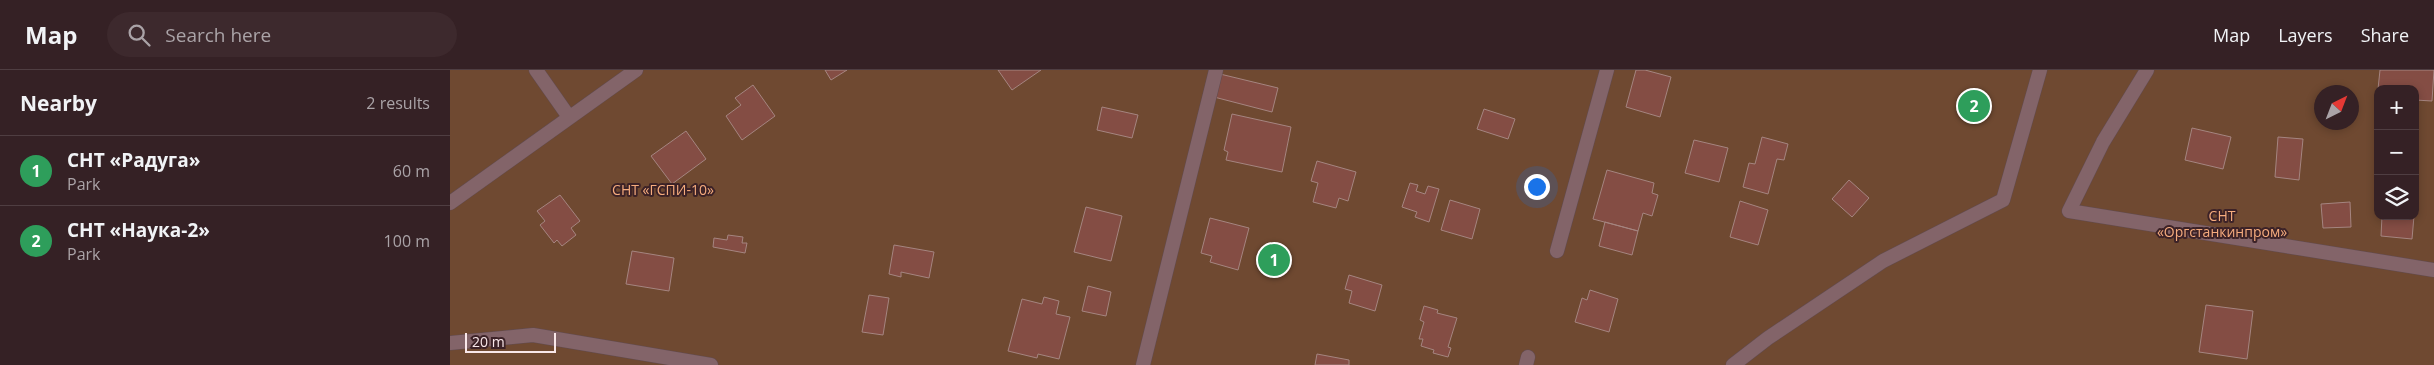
<!DOCTYPE html>
<html lang="en">
<head>
<meta charset="utf-8">
<style>
  :root { --surface:#352125; --page:#3d292d; --text:#f1f3f6; --muted:#aaa3a7; --line:#4f3e42; --accent:#1a73e8 }
  body { margin:0; font-family:"Open Sans",sans-serif; background:var(--page); color:var(--text) }
  .controls { position:absolute; right:15px; top:15px; display:grid; overflow:hidden; border-radius:10px; box-shadow:0 2px 8px #0003 }
  .controls button { width:45px; height:45px; display:grid; place-items:center; padding:0; border:0; border-bottom:1px solid var(--line); background:var(--surface); color:var(--text); font:25px sans-serif }
  .compass { position:absolute; left:1864px; top:15px; width:45px; height:45px; border-radius:50%; background:var(--surface); box-shadow:0 2px 8px #0003; rotate:42deg }
  .scale { position:absolute; left:15px; bottom:12px; width:91px; box-sizing:border-box; padding-left:5px; border:2px solid #f9e7e9; border-top:0; font-size:14px; line-height:18px; white-space:nowrap; color:#f9e7e9; -webkit-text-stroke:4px #3c2227; paint-order:stroke }
  .you { position:absolute; left:1086px; top:116px; width:18px; height:18px; margin:-12px; border:4px solid #fff; border-radius:50%; background:#1a73e8; box-shadow:0 0 0 8px #1a73e833 }
  .badge { display:grid; place-items:center; width:32px; height:32px; border-radius:50%; background:var(--accent); color:#fff; font-size:16px; font-weight:700 }
  .pin { position:absolute; translate:-50% -50%; border:2px solid #fff; box-shadow:0 1px 5px #0006 }
  .list { margin:0; padding:0; list-style:none }
  h2 { display:flex; justify-content:space-between; align-items:center; height:65px; margin:0; padding:0 20px; font-size:21px }
  h2 small { font-size:16px; font-weight:400; color:var(--muted) }
  .list li { display:grid; grid-template-columns:32px 1fr auto; gap:15px; align-items:center; box-sizing:border-box; height:70px; padding:0 20px; border-top:1px solid var(--line) }
  .list b { display:block; font-size:19px; white-space:nowrap }
  .list p { margin:0; font-size:16px; white-space:nowrap; color:var(--muted) }
  .list em { font-size:16px; font-style:normal; color:var(--muted) }
  .icon { flex:none; width:28px; height:28px; fill:none; stroke:currentColor; stroke-width:2; stroke-linecap:round; stroke-linejoin:round }
  .map { position:relative; flex:none; width:1984px; height:295px; overflow:hidden }
  header { display:flex; align-items:center; gap:30px; box-sizing:border-box; height:70px; padding:0 25px; background:var(--surface); border-bottom:1px solid var(--line) }
  header strong { font-size:24px }
  nav { display:flex; gap:28px; margin-inline-start:auto; font-size:18px }
  .search { width:350px; height:45px; background:var(--page); display:flex; align-items:center; gap:12px; box-sizing:border-box; padding:0 18px; border-radius:28px; color:var(--muted); font-size:19px }
  main { display:flex }
  aside { flex:1; background:var(--surface) }
  .map>svg:first-child { display:block }
  .green { fill:#6f4931; fill-rule:evenodd }
  .building { fill:#844d44; stroke:#a58580 }
  .lines { fill:none; stroke-linecap:round; stroke-linejoin:round }
  .service-casing { stroke:#614b4f; stroke-width:15 }
  .minor-casing { stroke:#614b4f; stroke-width:15 }
  .service { stroke:#836469; stroke-width:14 }
  .minor { stroke:#836469; stroke-width:14 }
  .labels { text-anchor:middle; dominant-baseline:central; stroke-width:4; stroke-linejoin:round; paint-order:stroke }
  .park-label { font-size:14px; fill:#f6ac7e; stroke:#3c2227 }
</style>
</head>
<body>
<header>
<strong>Map</strong>
<div class="search"><svg class="icon" aria-label="search" viewBox="0 0 24 24"><circle cx="10" cy="10" r="6"/><path d="M15 15l6 6"/></svg>Search here</div>
<nav><a>Map</a><a>Layers</a><a>Share</a></nav>
</header>
<main>
<aside>
<h2>Nearby<small>2 results</small></h2>
<ul class="list">
<li><span class="badge" style="background:#2e9e5b">1</span><div><b>СНТ «Радуга»</b><p>Park</p></div><em>60 m</em></li>
<li><span class="badge" style="background:#2e9e5b">2</span><div><b>СНТ «Наука-2»</b><p>Park</p></div><em>100 m</em></li>
</ul>
</aside>
<div class="map">
<svg width="1984" height="295" viewBox="0 0 1984 295">
  <rect width="100%" height="100%" fill="#472c31"/>
  <path class="green" d="M0,0H1984V295H0ZM1928,19H1965V146H1928ZM1872,22H1902V52H1872Z"/>
  <path class="building" d="M375,0H397L381,10Z
    M548,0H591L562,20Z
    M1186,0H1195L1221,7L1210,47L1176,37Z
    M1930,0H1984L1982,31L1965,30V19H1928Z
    M770,4L828,18L822,42L764,27Z
    M303,15L325,46L292,70L276,46L291,35L285,28Z
    M652,37L688,45L682,68L647,60Z
    M1034,39L1065,49L1058,69L1027,59Z
    M782,44L841,57L832,102L776,90L778,82L774,80Z
    M1742,58L1781,67L1773,99L1735,90Z
    M236,61L256,89L222,114L201,86Z
    M1312,67L1338,74L1334,90L1327,89L1318,124L1293,117L1299,93L1305,94Z
    M1828,67L1853,69L1849,110L1825,107Z
    M1244,70L1278,78L1269,112L1235,103Z
    M867,91L906,102L898,131L889,128L886,138L863,132L868,113L861,111Z
    M1157,100L1204,113L1202,123L1208,125L1202,146L1193,143L1188,161L1143,149Z
    M1399,110L1419,128L1402,147L1382,129Z
    M960,113L968,115L966,121L975,124L978,116L989,119L979,152L965,147L967,142L952,137Z
    M110,125L130,151L121,158L126,165L112,176L107,170L104,173L90,155L95,151L87,141Z
    M1000,130L1030,139L1022,169L991,160Z
    M1290,131L1318,140L1308,175L1280,167Z
    M1900,132L1901,157L1873,158L1871,134Z
    M636,137L672,146L661,191L624,182Z
    M1932,146H1964L1962,169L1931,166Z
    M760,148L799,158L788,200L760,192L762,186L751,183Z
    M1155,152L1188,161L1182,185L1149,176Z
    M278,165L293,167L292,173H297L295,183L263,177L264,168L277,170Z
    M444,175L484,182L479,208L451,202V207L439,204Z
    M182,181L224,188L219,221L176,214Z
    M899,205L932,215L925,241L899,233L902,221L895,219Z
    M638,216L661,222L656,246L632,241Z
    M1140,220L1168,229L1159,262L1125,252L1132,228L1137,230Z
    M419,225L439,228L433,265L412,262Z
    M594,227L609,231L606,244L620,247L609,289L588,284L587,288L558,281L572,229L592,234Z
    M1756,235L1803,241L1797,289L1749,282Z
    M974,236L988,240L987,243L1007,248L998,277L1001,278L998,287L983,283L984,280L971,276L973,269H969L974,252L970,250Z
    M867,284L899,290V295H865Z"/>
  <g class="lines">
    <defs>
      <path id="service" d="M693,295L766,0"/>
      <path id="minor" d="M86,0L119,47
        M1697,0L1653,72L1619,141L1984,200
        M0,133L186,0
        M1107,181L1157,0
        M0,273L83,265L261,295
        M1076,295L1078,287
        M1283,295L1318,268L1433,191L1553,130L1590,0"/>
    </defs>
    <use href="#service" class="service-casing"/>
    <use href="#minor" class="minor-casing"/>
    <use href="#service" class="service"/>
    <use href="#minor" class="minor"/>
  </g>
  <g class="labels">
    <g class="park-label">
      <text x="213" y="119">СНТ «ГСПИ-10»</text>
      <text x="1772" y="145">СНТ<tspan x="1772" dy="16">«Оргстанкинпром»</tspan></text>
    </g>
  </g>
</svg>
<div class="controls">
<button>+</button>
<button>−</button>
<button><svg class="icon" aria-label="layers" viewBox="0 0 24 24"><path d="M12 4l9 5-9 5-9-5zM3 14l9 5 9-5"/></svg></button>
</div>
<svg class="compass" viewBox="-18 -18 36 36"><path d="M0-13l5 13h-10z" fill="#e53935"/><path d="M0 13l5-13h-10z" fill="#aaa3a7"/></svg>
<div class="scale">20 m</div>
<div class="you"></div>
<div class="pin badge" style="left:824px;top:190px;background:#2e9e5b">1</div>
<div class="pin badge" style="left:1524px;top:36px;background:#2e9e5b">2</div>
</div>
</main>
</body>
</html>
